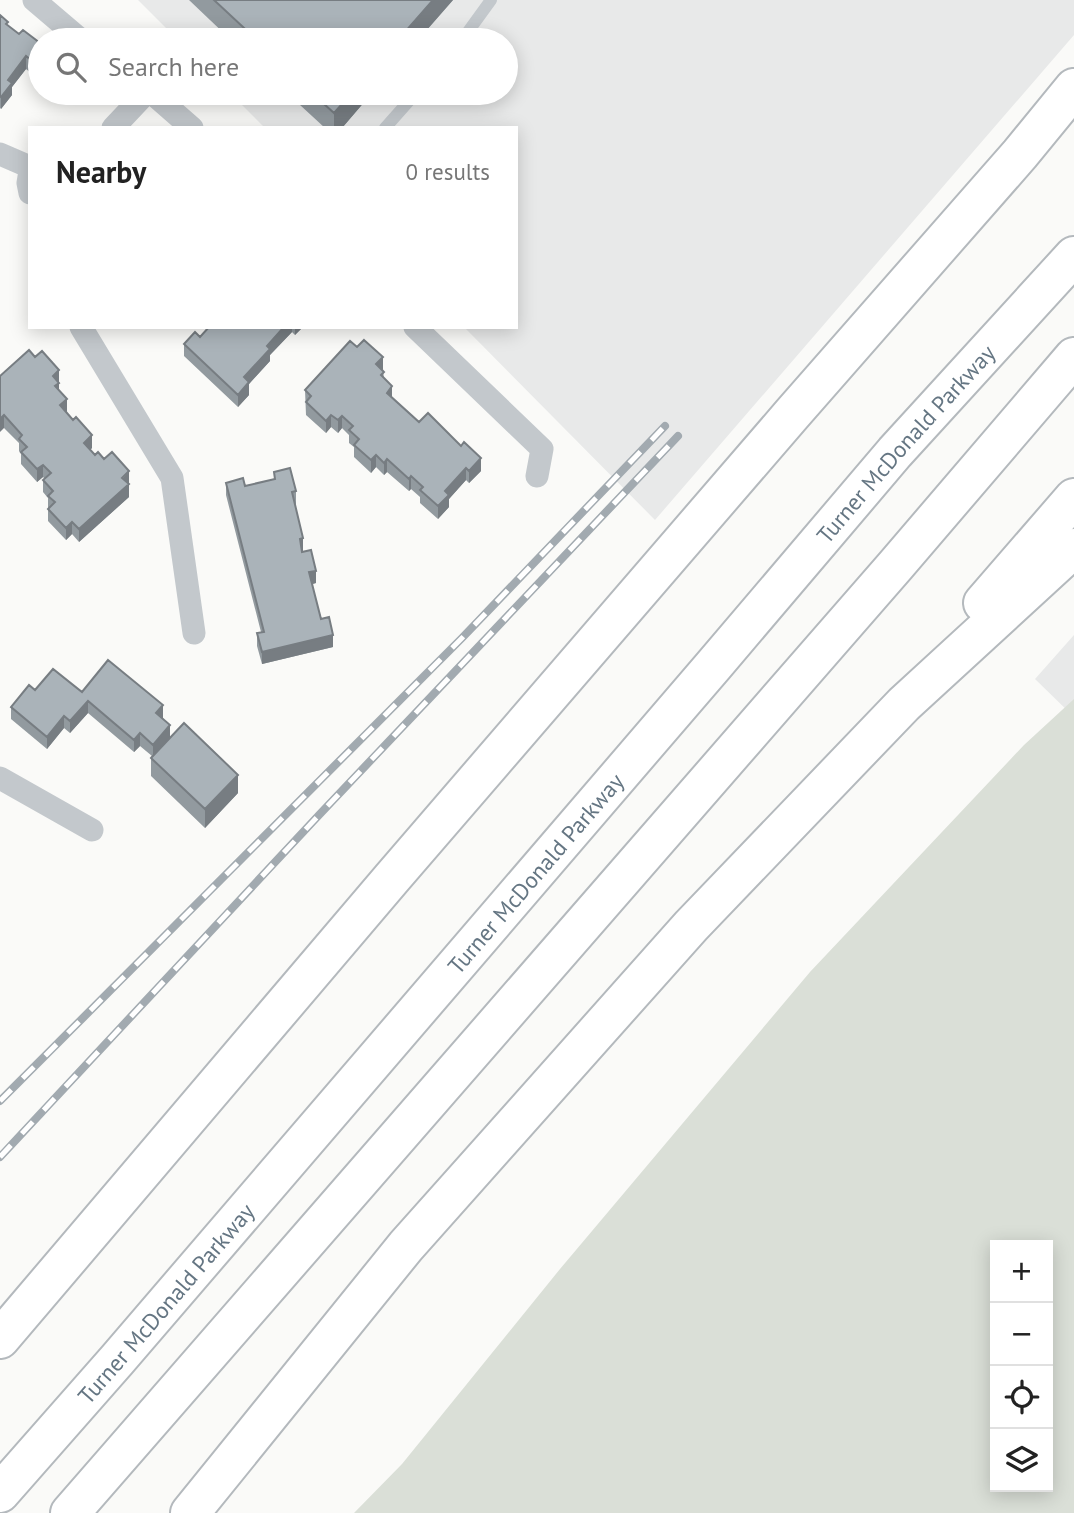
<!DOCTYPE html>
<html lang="en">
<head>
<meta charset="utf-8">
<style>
  :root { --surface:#fff; --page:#f2f2f2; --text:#222; --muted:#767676; --line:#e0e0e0 }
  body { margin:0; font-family:"PT Sans",sans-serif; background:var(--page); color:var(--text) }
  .controls { position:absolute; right:21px; bottom:21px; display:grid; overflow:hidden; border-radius:0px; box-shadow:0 4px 18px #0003 }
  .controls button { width:63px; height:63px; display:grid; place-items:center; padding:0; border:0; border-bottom:2px solid var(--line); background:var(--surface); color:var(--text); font:35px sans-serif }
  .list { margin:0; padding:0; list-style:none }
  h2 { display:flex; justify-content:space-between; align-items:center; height:91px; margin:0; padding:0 28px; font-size:30px }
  h2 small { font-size:23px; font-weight:400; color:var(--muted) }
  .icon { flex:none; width:38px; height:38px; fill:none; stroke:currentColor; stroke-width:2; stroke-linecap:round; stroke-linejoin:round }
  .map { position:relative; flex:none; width:1074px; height:1513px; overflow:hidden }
  .search { position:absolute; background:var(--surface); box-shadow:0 4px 18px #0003; left:28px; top:28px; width:490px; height:77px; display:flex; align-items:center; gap:18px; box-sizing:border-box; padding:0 24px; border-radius:38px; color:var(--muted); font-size:26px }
  .panel { position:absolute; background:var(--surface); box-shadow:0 4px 18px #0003; left:28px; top:126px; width:490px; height:203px; border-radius:0px }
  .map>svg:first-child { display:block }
  .built { fill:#e8e9e9 }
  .green { fill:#dadfd7; fill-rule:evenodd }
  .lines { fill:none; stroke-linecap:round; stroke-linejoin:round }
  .highway-casing { stroke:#b4b9bd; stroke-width:42 }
  .lane { stroke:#c3c8cc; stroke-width:12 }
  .street { stroke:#c3c8cc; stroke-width:23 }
  .highway { stroke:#fff; stroke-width:38 }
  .rail-casing { stroke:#a2aab0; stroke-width:8 }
  .rail { stroke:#fff; stroke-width:5; stroke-dasharray:16; stroke-linecap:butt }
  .wall { fill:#929a9f }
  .shaded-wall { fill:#777d82 }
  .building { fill:#aab3b9; stroke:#777d82; stroke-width:2 }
  .labels { text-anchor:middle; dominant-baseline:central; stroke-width:7; stroke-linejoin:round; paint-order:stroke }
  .street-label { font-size:23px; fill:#657683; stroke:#fff }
</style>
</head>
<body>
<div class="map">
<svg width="1074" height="1513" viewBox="0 0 1074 1513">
  <rect width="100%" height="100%" fill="#fafaf8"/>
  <path class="built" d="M138,0H1074V35L655,520L464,327H516V128H265L230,93H506V40H178Z
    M1074,635V717L1035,679Z"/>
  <path class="green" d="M1074,699V1513H354L402,1464L560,1269L810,972L1024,745ZM995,1245H1048V1487H995Z"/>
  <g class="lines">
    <defs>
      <g id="highway">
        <path d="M983,603L1074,498"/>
        <path d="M0,1339L392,878L792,414L1020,154L1074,88"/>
        <path id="s1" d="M0,1493L117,1360L714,665L895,452L1074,256"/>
        <path d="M70,1513L896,565L1074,357"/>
        <path d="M190,1513L406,1246L691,926L904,704L1074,548"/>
      </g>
    </defs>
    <use href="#highway" class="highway-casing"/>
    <path class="lane" d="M462,40L491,0
      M385,128L416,93"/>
    <path class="street" d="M34,0L81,40
      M152,93L192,128
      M113,128L146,93
      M0,154L30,167
      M30,171L28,183L30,193
      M81,327L172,478L194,633
      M415,327L542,449L537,476
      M0,778L92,830"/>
    <use href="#highway" class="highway"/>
    <defs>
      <path id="rail" d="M0,1101L462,638L665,426
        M0,1157L319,815L678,436"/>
    </defs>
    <use href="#rail" class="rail-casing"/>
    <use href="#rail" class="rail"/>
  </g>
  <path class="wall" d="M189,0H453L418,40H231Z
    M0,15L8,26L19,34L40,43L31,73L26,69L12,87V95L1,109L0,108Z
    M287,93H372L342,128H325Z
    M209,327H303L295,335L292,332L270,355V361L249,384V395L238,407L184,356V344L200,337Z
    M357,347L383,369L384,379L392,398L419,422L481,471L469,483L466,480L449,499V507L438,519L420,503V497L411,489L409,491L387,472L384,475L376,467L371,473L354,457V447L349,443V435L342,428L338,433L331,427L326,433L306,415L305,390Z
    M35,357L59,370V391L67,412H66L92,448L90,450L129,483V497L79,542L72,534L66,540L48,521V498L43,492V480L45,479L43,477L37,482L21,464V454L19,451V443L4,428L0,376Z
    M274,472L296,491V504H295L303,551H302L316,583L312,584L321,619L333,647L262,664L257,646V633L261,632L226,495V483L245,486L274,479Z
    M35,690L82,692L163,718L170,737L238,793L205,828L151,776V758L152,756L140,746L134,752L88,713L70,733L64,728L47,749L11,719V707Z"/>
  <path class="shaded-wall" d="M433,0H453L418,40H398Z
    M40,47V60L31,73V60Z
    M26,56V69L12,87V95L1,109V97L8,80Z
    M352,93H372L342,128H334V113Z
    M284,327H292V332L270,355V361L249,384V395L238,407V395L244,377L267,346Z
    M295,327H303L295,335Z
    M383,357V369L376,376V364Z
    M59,370V382L56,385L59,383V395L55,399L53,376Z
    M392,386V399L387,393Z
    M67,399V412L60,418V405Z
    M4,415V428L0,432V419Z
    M331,415V427L326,433V421Z
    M342,416V428L338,433V420Z
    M92,435V448L84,455V443Z
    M376,455V467L371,473V460Z
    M481,458V471L469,483V471Z
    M387,459V472L384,475V463Z
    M43,465V477L37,482V469Z
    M466,468V480L449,499V507L438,519V506L445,491Z
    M129,471V483L123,490L129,484V497L79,542V529Z
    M411,476V489L409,491V479Z
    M72,522V534L66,540V528Z
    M303,538V551L300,552V539Z
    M316,571V583L309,585V572Z
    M333,635V647L262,664V652Z
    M88,701V713L70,733V721Z
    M163,705V718L156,726V713Z
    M64,716V728L47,749V737Z
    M170,725V737L153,757V745Z
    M140,733V746L134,752V740Z
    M238,775V793L205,828V809Z"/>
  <path class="building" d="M214,0H433L398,40H257Z
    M0,15L8,22L6,24L19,34L23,30L40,43V47L31,60L26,56L8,80L12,83L1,97L0,96Z
    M312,93H352L334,113Z
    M209,327H284L267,346L270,349L244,377L249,382L238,395L184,344L195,332L200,337Z
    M364,340L383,357L376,364L384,372L381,375L392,386L387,393L419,422L428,413L461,446L464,442L481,458L469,471L466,468L445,491L449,495L438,506L420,490L423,487L411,476L409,479L387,459L384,463L376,455L371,460L354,445L359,439L349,430L353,426L342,416L338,420L331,415L326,421L306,402L311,396L305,390L350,341L357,347Z
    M29,350L35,357L42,351L59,370L53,376L59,383L55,386L67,399L60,405L73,420L76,417L92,435L84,443L95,455L98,452L104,459L112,452L129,471L122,478L129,484L79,529L72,522L66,528L48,509L55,502L48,496L53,491L43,480L51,473L43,465L37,469L21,452L27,447L19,439L22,435L4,415L0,419V376Z
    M290,468L296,491L292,492L303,538L300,539L302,552L311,550L316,571L309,572L321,619L329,617L333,635L262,652L257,633L264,632L226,483L243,478L245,486L275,479L274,472Z
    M108,660L163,705L156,713L170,725L153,745L140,733L134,740L88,701L70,721L64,716L47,737L11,707L29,685L35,690L53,669L82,692Z
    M184,723L238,775L205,809L151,758Z"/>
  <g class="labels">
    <g class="street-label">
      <text stroke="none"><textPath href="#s1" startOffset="1386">Turner McDonald Parkway</textPath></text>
      <text stroke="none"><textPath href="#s1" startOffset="819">Turner McDonald Parkway</textPath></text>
      <text stroke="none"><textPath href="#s1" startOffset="252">Turner McDonald Parkway</textPath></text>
    </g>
  </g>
</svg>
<div class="controls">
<button>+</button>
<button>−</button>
<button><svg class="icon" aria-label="locate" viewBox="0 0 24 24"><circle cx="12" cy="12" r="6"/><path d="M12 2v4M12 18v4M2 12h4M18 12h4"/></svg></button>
<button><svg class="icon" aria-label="layers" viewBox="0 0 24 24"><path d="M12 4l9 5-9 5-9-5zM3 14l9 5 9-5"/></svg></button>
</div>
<div class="search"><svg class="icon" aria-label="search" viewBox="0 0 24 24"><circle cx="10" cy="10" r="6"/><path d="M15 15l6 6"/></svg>Search here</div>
<section class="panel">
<h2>Nearby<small>0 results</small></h2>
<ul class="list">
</ul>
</section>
</div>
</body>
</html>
